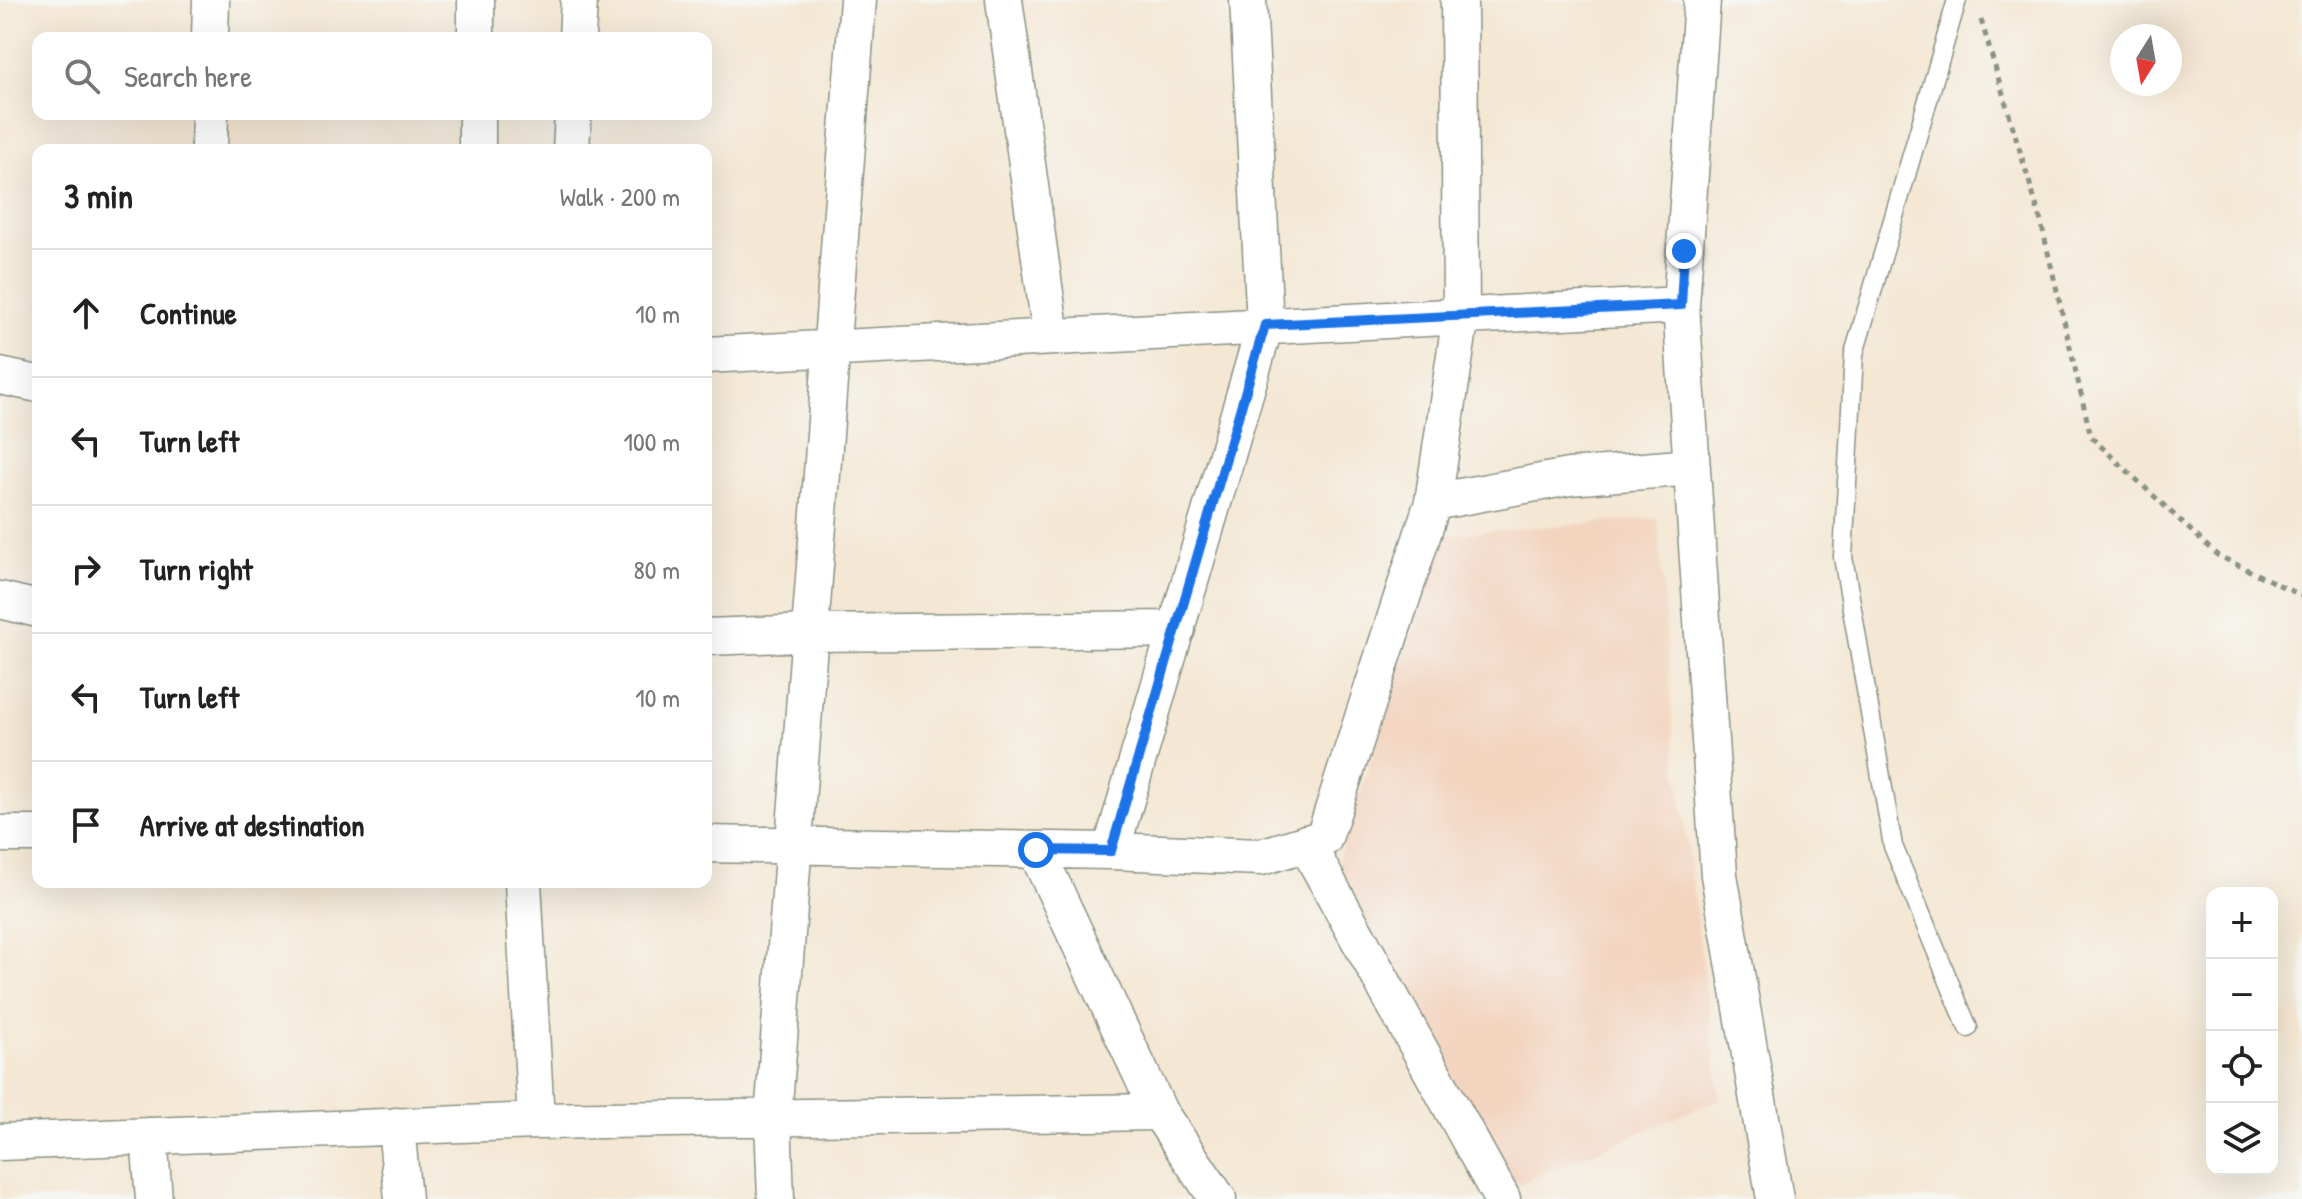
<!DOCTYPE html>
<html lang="en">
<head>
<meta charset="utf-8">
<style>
  :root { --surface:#fff; --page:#f6f6f6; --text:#222; --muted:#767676; --line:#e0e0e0 }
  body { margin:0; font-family:"Patrick Hand",sans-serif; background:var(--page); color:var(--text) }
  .controls { position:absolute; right:24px; bottom:24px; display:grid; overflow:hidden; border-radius:16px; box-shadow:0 8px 32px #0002 }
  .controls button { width:72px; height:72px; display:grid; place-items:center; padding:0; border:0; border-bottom:2px solid var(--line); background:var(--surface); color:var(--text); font:40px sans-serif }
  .compass { position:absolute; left:2110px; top:24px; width:72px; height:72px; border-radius:50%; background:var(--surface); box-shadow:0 8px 32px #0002; rotate:191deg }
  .stop { position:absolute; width:24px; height:24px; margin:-18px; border:6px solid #1a73e8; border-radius:50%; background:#fff }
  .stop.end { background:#1a73e8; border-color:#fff; box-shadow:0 2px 8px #0008 }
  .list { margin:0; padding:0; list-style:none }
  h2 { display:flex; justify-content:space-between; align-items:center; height:104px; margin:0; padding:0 32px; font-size:34px }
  h2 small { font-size:26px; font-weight:400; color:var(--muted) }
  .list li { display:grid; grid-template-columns:52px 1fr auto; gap:24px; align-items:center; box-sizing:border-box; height:128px; padding:0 32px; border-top:2px solid var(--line) }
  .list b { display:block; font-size:30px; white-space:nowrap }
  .list em { font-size:26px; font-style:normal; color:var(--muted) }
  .icon { flex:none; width:44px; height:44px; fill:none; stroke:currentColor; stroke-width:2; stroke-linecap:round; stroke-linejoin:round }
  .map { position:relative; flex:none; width:2302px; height:1199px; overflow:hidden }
  .search { position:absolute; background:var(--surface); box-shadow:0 8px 32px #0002; left:32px; top:32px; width:680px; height:88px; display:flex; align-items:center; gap:20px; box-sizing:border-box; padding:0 28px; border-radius:16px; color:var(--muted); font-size:30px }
  .panel { position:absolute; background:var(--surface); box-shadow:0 8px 32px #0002; left:32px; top:144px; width:680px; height:744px; border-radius:16px }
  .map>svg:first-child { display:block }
  .built { fill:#f3d4bf }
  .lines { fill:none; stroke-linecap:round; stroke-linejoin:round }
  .service-casing { stroke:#8a9284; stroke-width:21 }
  .minor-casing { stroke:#8a9284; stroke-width:39 }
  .path { stroke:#8a9284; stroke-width:5; stroke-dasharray:6 6; stroke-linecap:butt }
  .service { stroke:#fff; stroke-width:18 }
  .minor { stroke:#fff; stroke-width:36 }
  .route { stroke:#1a73e8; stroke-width:10 }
</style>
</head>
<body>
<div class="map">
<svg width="2302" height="1199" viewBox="0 0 2302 1199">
  <rect width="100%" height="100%" fill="#f6f6f2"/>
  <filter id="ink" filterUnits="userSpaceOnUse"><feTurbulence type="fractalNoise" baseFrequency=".0125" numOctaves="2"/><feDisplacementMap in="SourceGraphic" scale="16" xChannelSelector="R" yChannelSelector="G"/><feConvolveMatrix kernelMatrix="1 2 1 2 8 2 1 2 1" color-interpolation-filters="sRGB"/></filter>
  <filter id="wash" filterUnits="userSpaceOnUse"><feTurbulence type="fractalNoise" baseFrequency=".006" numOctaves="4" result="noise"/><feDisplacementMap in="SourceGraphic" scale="32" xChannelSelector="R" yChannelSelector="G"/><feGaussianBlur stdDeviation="1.8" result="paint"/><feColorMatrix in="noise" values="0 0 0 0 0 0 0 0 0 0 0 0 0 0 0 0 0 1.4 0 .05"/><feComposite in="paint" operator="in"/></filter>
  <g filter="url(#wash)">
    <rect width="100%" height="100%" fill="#f4e7d3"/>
    <path class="built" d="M1658,518L1674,742L1720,1099L1492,1195L1334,875L1443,535Z"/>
  </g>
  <g filter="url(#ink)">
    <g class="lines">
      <defs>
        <path id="service" d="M1957,0L1854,354L1843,557L1893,846L1968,1028"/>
        <path id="minor" d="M476,0V38
          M1004,0L1051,336
          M1702,0L1681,305L1719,875L1775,1199
          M210,38L211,0
          M577,38L579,0
          M477,114V150
          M209,150L210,114
          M571,150L573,114
          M706,355L1681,305
          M0,376L38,384
          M1433,502L1569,477L1692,467
          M0,600L38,609
          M706,637L810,633L1177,629
          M0,834H38
          M1306,843L1502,1199
          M706,844L1111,851L1265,325L1248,0
          M1036,850L1159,1112L1218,1199
          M1111,851L1261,857L1324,838L1433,502L1461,315L1459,0
          M523,882L536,1121
          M396,1126L403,1199
          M149,1136L154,1199
          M0,1142L536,1121L1159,1112
          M776,1199L773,1118L858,0"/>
      </defs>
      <use href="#service" class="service-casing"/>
      <use href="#minor" class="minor-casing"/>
      <path class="path" d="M1981,20L2040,218L2091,437L2217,555L2302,596"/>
      <use href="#service" class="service"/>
      <use href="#minor" class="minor"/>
    </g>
  </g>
  <g class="lines" filter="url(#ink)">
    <path class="route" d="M1036,850L1111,851L1265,325L1681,305L1684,251"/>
  </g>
</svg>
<div class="controls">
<button>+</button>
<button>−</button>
<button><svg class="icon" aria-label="locate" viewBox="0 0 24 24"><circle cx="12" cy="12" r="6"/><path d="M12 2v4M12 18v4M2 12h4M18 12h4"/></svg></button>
<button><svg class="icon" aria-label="layers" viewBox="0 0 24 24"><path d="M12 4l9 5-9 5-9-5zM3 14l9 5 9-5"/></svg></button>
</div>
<svg class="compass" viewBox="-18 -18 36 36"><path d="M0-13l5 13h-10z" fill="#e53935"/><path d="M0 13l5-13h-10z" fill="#767676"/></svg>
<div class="stop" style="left:1036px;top:850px"></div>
<div class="stop end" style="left:1684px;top:251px"></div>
<div class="search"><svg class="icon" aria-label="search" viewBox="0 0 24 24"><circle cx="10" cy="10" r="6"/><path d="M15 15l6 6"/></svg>Search here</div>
<section class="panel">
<h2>3 min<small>Walk · 200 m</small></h2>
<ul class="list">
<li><svg class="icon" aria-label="ahead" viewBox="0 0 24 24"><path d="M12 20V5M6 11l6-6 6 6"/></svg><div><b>Continue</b></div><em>10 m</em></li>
<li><svg class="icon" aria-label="left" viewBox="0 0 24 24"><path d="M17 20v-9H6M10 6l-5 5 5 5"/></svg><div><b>Turn left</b></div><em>100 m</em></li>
<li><svg class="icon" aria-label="right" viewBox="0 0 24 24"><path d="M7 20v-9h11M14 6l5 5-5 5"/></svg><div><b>Turn right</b></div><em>80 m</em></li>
<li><svg class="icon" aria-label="left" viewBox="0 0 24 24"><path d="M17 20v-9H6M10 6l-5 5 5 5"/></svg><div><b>Turn left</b></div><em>10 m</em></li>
<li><svg class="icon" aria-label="arrive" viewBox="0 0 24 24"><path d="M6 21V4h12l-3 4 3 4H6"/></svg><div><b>Arrive at destination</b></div></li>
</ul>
</section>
</div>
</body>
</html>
